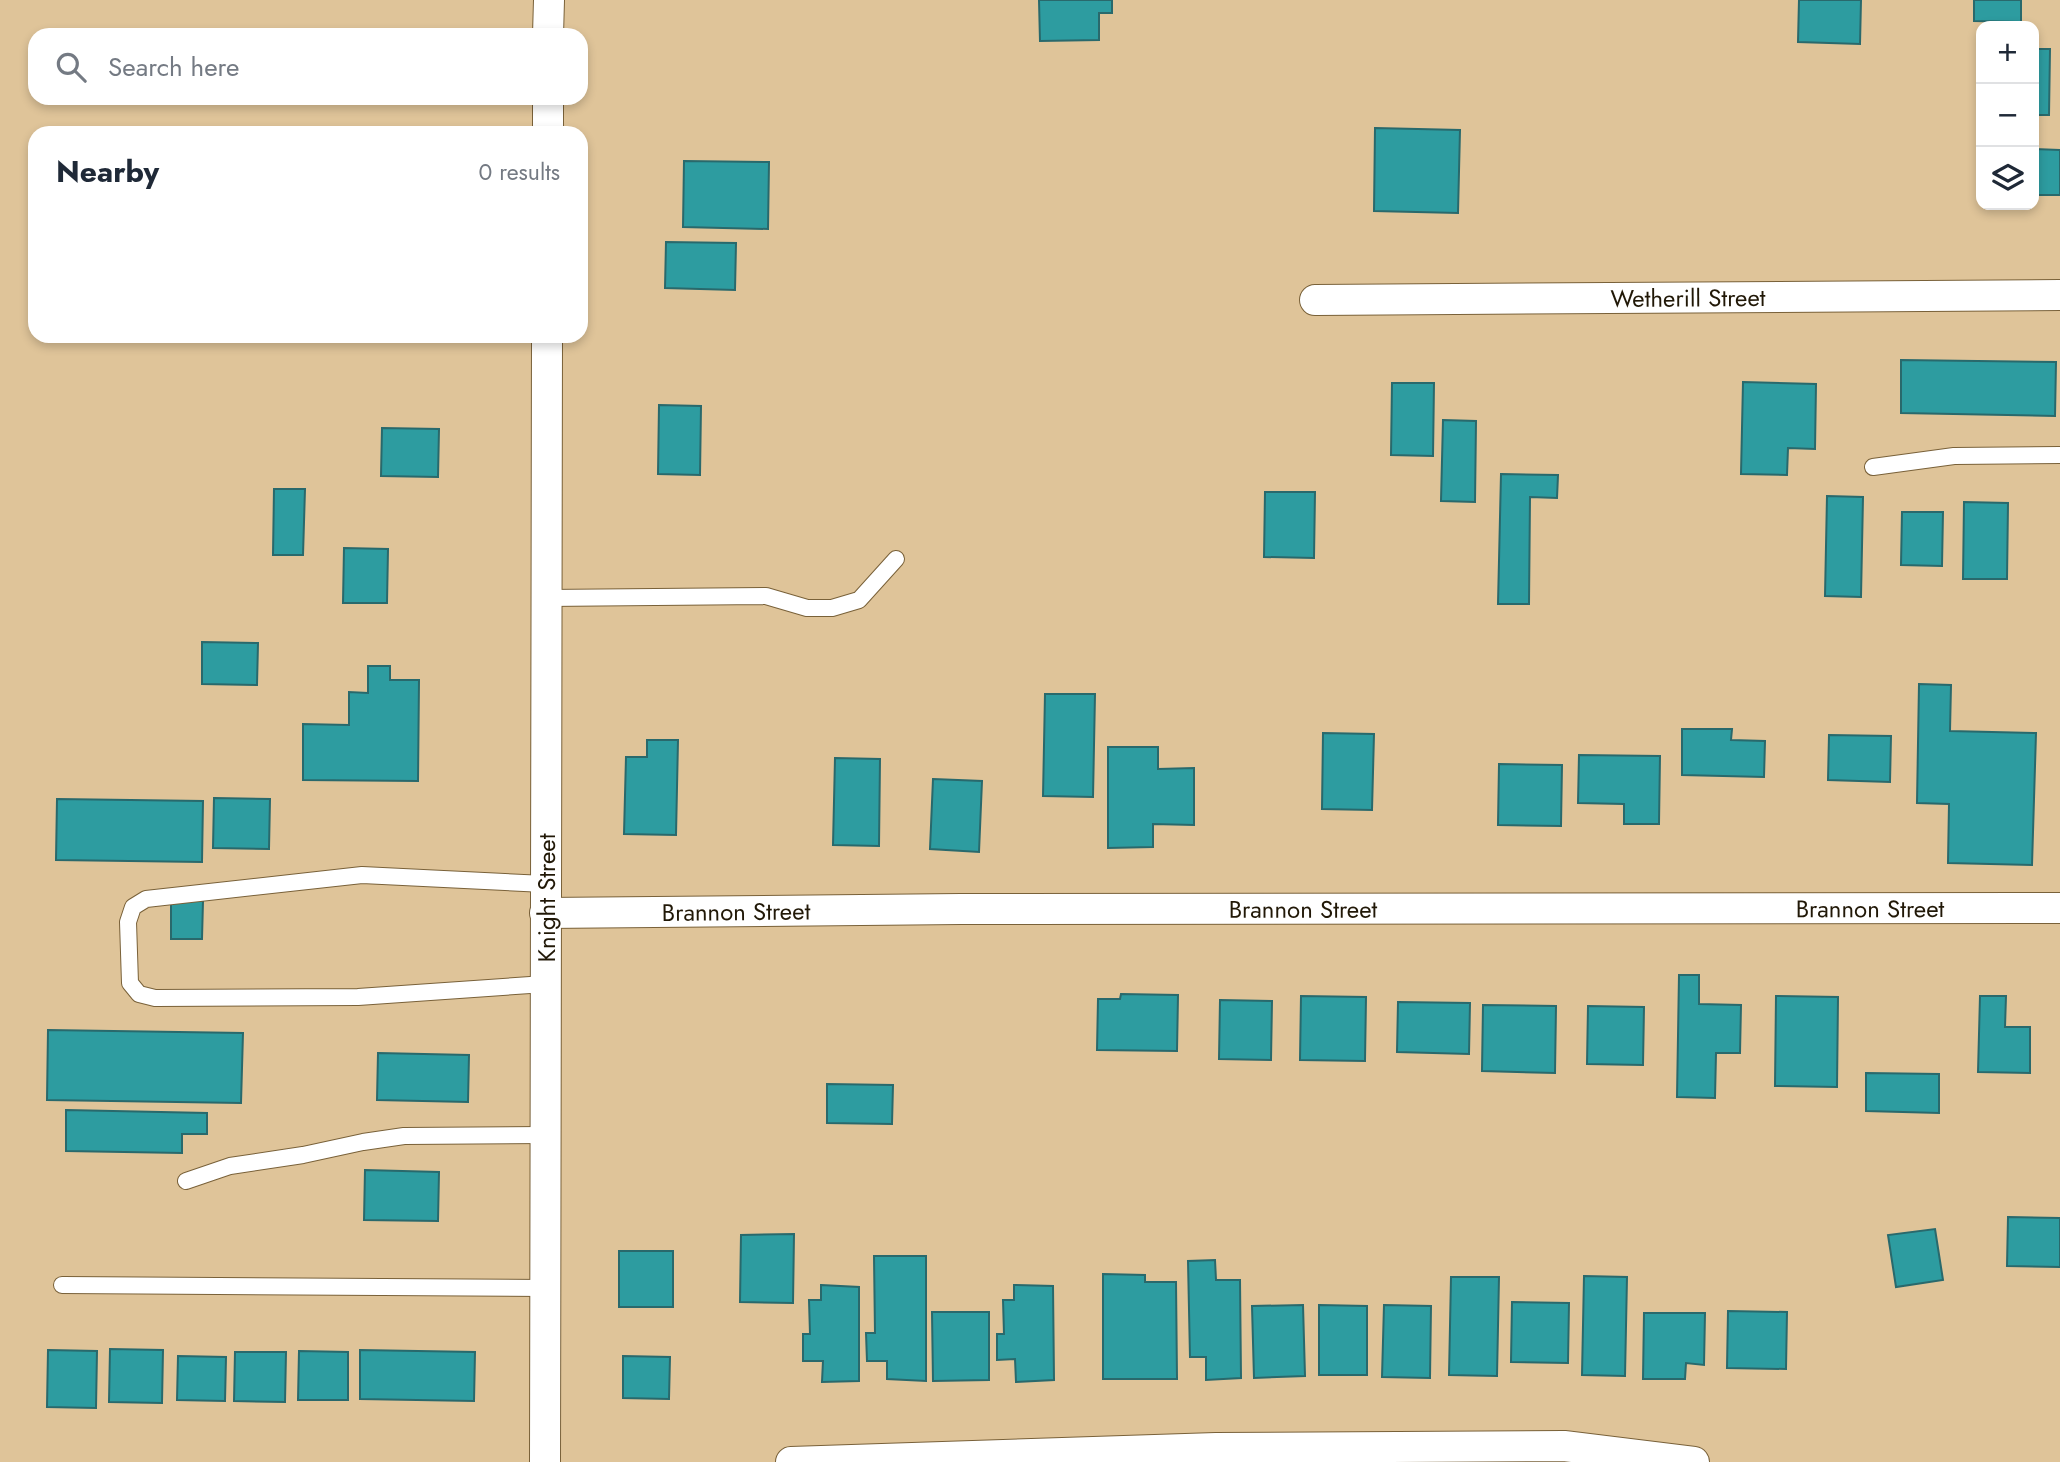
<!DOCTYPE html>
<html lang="en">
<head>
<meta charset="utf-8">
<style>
  :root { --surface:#fff; --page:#f2f2f3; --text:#1f2937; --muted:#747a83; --line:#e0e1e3 }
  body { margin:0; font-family:Jost,sans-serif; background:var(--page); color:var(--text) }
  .controls { position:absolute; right:21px; top:21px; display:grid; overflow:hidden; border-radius:14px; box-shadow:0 4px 10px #0003 }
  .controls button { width:63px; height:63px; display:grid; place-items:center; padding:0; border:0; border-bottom:2px solid var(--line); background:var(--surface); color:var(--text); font:35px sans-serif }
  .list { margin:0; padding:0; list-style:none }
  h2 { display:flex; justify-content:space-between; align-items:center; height:91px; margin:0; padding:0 28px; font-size:30px }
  h2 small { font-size:23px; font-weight:400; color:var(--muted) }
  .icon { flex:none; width:38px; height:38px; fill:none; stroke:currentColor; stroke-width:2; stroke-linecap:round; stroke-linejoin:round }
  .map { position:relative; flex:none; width:2060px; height:1462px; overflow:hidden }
  .search { position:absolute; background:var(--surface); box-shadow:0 4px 10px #0003; left:28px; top:28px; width:560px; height:77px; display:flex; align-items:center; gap:18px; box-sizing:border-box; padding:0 24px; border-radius:21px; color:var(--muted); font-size:26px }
  .panel { position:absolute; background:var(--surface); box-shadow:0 4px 10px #0003; left:28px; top:126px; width:560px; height:217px; border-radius:21px }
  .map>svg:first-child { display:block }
  .building { fill:#2d9ca0; stroke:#29696c; stroke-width:2 }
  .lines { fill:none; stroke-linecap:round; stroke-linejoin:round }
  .service-casing { stroke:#796139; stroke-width:18 }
  .minor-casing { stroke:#796139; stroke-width:32 }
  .service { stroke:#fff; stroke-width:16 }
  .minor { stroke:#fff; stroke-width:30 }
  .labels { text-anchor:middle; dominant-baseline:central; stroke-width:6; stroke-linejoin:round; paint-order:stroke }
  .street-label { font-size:24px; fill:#211807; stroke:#dfc499 }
</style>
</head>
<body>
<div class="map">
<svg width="2060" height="1462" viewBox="0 0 2060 1462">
  <rect width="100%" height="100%" fill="#dfc499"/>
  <path class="building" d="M1039,0H1112V13H1099V40L1040,41Z
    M1799,0H1861L1860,44L1798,42Z
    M1974,0H2021V22L1974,21Z
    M2034,49H2050L2049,115H2034Z
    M1375,128L1460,130L1458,213L1374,211Z
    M1978,148H1981V194H1978Z
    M2034,149L2060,150V195H2034Z
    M684,161L769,162L768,229L683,227Z
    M666,242L736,243L735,290L665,288Z
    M1901,360L2056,362L2055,416L1901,413Z
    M1743,382L1816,384L1815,449L1788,448L1787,475L1741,474Z
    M1392,383H1434L1433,456L1391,455Z
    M659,405L701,406L700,475L658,474Z
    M1443,420L1476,421L1475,502L1441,501Z
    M382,428L439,429L438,477L381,476Z
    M1501,474L1558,475L1557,498L1530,497L1529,604H1498Z
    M274,489H305L303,555H273Z
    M1265,492H1315L1314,558L1264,557Z
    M1827,496L1863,497L1861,597L1825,596Z
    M1964,502L2008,503L2007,579H1963Z
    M1902,512H1943L1942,566L1901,565Z
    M344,548L388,549L387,603H343Z
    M202,642L258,643L257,685L202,684Z
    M368,666H390V680H419L418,781L303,780V724L349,725V692L368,693Z
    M1919,684L1951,685L1950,731L2036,733L2032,865L1948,863L1949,804L1917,803Z
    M1045,694H1095L1093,797L1043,796Z
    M1682,729H1732L1731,740L1765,741L1764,777L1682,775Z
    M1323,733L1374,734L1372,810L1322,809Z
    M1829,735L1891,736L1890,782L1828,780Z
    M647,740H678L676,835L624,834L626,757H647Z
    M1108,747H1158V769L1194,768V825L1153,824V847L1108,848Z
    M1579,755L1660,756L1659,824H1624V804L1578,803Z
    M835,758L880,759L879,846L833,845Z
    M1499,764L1562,765L1561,826L1498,825Z
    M933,779L982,781L979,852L930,849Z
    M214,798L270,799L269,849L213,848Z
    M57,799L203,801L202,862L56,860Z
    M171,901H203L202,939H171Z
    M1679,975H1699V1004L1741,1005L1740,1053H1716L1715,1098L1677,1097Z
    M1121,994L1178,995L1177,1051L1097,1050L1098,999H1120Z
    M1301,996L1366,997L1365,1061L1300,1060Z
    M1776,996L1838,997L1837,1087L1775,1086Z
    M1980,996H2006L2005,1027H2030V1073L1978,1072Z
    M1220,1000L1272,1001L1271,1060L1219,1059Z
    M1398,1002L1470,1003L1469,1054L1397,1052Z
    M1483,1005L1556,1006L1555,1073L1482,1071Z
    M1588,1006L1644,1007L1643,1065L1587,1064Z
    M48,1030L243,1033L241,1103L47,1100Z
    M378,1053L469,1055L468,1102L377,1100Z
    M1866,1073L1939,1074V1113L1866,1111Z
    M827,1084L893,1085L892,1124L827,1123Z
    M66,1110L207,1113V1134H182V1153L66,1151Z
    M365,1170L439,1172L438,1221L364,1220Z
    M2008,1217L2060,1218V1267L2007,1266Z
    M1935,1229L1943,1280L1896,1287L1888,1235Z
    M794,1234L793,1303L740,1302L741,1235Z
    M619,1251H673V1307H619Z
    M874,1256H926V1381L887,1379V1361H867L866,1333H875Z
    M1215,1260L1216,1280H1240L1241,1378L1206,1380V1357H1190L1188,1261Z
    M1103,1274L1145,1275V1282H1176L1177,1379H1103Z
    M1584,1276L1627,1277L1625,1376L1582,1375Z
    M1451,1277H1499L1497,1376L1449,1375Z
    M821,1285L859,1287V1381L822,1382L823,1361H803V1334H810L809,1300H821Z
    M1014,1285L1053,1286L1054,1380L1016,1382L1015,1359L997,1360V1334H1004L1003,1300H1014Z
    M1512,1302L1569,1303L1568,1363L1511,1362Z
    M1303,1305L1305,1376L1254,1378L1252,1306Z
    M1319,1305L1367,1306V1375H1319Z
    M1384,1305L1431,1306L1430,1378L1382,1377Z
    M1728,1311L1787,1312L1786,1369L1727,1368Z
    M932,1312H989V1380L933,1381Z
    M1644,1313H1705L1704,1365L1686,1363L1685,1379H1643Z
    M110,1349L163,1350L162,1403L109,1402Z
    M48,1350L97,1351L96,1408L47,1407Z
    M360,1350L475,1352L474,1401L360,1399Z
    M299,1351L348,1352V1400H298Z
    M235,1352H286L285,1402L234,1401Z
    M178,1356L226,1357L225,1401L177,1400Z
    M623,1356L670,1357L669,1399L623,1398Z"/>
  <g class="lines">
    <defs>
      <path id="service" d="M1873,467L1954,456L2060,455
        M546,598L766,596L807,608H832L859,600L896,559
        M545,984L358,997L155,998L139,994L130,983L128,922L133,907L146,899L362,875L545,884
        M186,1181L230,1166L303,1155L363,1142L404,1136L545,1135
        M62,1285L545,1288"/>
      <g id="minor">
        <path d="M548,35L549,0"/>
        <path d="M548,133V98"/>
        <path id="s1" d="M1315,300L2060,295"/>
        <path id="s2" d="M545,913L961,909L2060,908"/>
        <path id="s3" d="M545,1462L547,336"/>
        <path d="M791,1462L1216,1448L1564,1446L1694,1462"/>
      </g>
    </defs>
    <use href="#service" class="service-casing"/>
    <use href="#minor" class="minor-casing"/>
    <use href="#service" class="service"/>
    <use href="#minor" class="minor"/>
  </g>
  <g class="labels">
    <g class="street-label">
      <text stroke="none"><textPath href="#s1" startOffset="373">Wetherill Street</textPath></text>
      <text stroke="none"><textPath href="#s3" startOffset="564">Knight Street</textPath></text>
      <text stroke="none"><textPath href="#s2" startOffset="1325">Brannon Street</textPath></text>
      <text stroke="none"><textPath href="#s2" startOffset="758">Brannon Street</textPath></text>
      <text stroke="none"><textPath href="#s2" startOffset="191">Brannon Street</textPath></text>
    </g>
  </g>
</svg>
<div class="controls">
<button>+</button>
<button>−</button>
<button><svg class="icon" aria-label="layers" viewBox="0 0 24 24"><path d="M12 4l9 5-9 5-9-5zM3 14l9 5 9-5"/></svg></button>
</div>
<div class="search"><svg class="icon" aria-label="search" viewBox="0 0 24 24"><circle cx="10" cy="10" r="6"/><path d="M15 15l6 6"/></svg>Search here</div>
<section class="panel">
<h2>Nearby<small>0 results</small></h2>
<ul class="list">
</ul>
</section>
</div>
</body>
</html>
